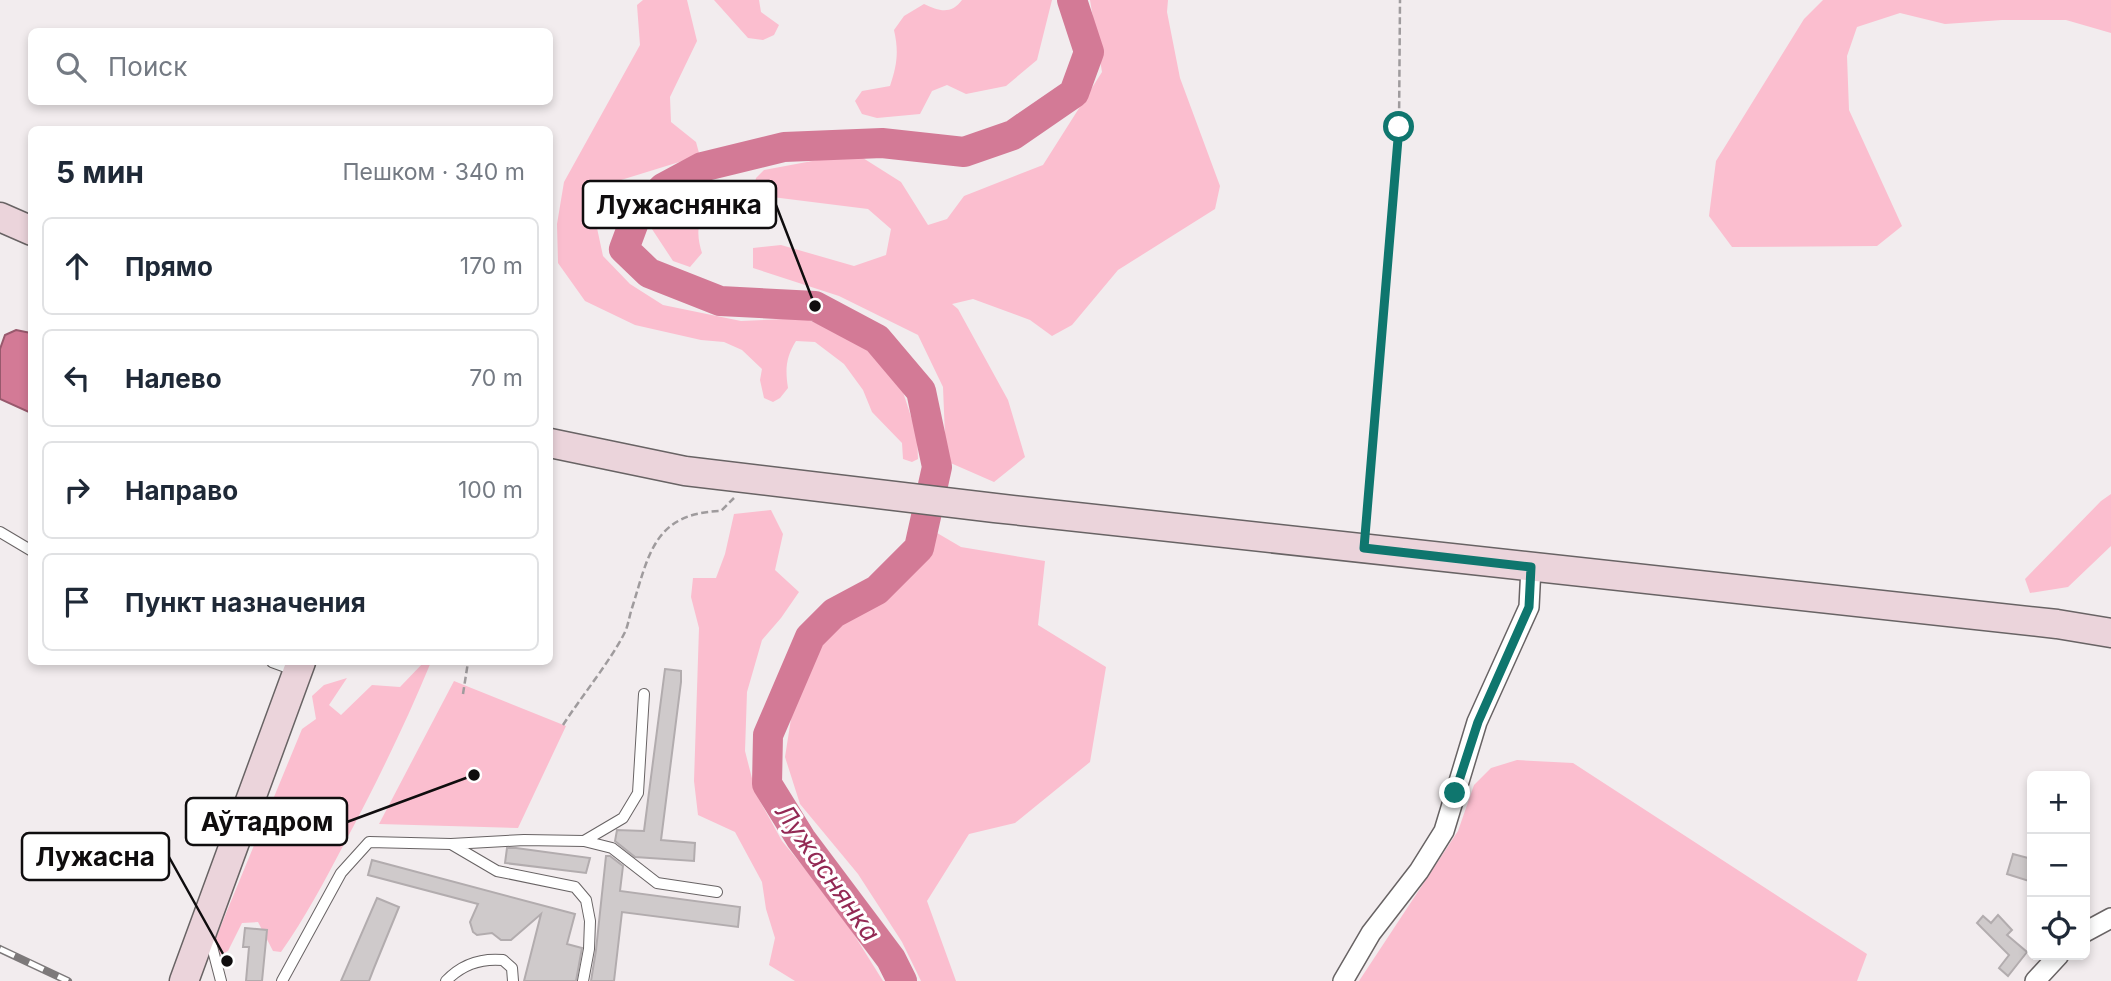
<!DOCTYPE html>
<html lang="ru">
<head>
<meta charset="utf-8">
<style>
  :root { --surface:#fff; --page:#f2f2f3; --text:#1f2937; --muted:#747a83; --line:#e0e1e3 }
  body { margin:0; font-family:Inter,sans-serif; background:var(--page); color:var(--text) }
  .controls { position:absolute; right:21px; bottom:21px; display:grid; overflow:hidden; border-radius:10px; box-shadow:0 4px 10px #0003 }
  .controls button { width:63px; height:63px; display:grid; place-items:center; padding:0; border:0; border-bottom:2px solid var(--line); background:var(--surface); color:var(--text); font:35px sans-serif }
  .stop { position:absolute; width:21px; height:21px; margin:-16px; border:5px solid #0f766e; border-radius:50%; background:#fff }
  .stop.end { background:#0f766e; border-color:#fff; box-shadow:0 2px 7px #0008 }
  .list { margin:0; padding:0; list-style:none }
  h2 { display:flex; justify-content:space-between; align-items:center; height:91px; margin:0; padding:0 28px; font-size:30px }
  h2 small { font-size:23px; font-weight:400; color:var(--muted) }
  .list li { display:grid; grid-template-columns:46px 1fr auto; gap:21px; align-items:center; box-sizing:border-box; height:98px; margin:0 14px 14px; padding:0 14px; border:2px solid var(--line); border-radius:10px }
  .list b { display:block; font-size:26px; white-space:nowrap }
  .list em { font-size:23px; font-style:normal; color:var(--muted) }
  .icon { flex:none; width:38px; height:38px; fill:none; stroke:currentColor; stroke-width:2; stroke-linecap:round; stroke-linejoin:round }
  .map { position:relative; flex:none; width:2111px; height:981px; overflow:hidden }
  .search { position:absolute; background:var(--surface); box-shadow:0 4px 10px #0003; left:28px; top:28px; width:525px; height:77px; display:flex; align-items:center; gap:18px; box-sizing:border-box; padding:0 24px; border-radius:10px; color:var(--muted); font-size:26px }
  .panel { position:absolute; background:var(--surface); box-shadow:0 4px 10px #0003; left:28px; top:126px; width:525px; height:539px; border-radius:10px }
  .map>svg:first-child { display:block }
  .green { fill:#fbbecf }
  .water { fill:#d37a96; stroke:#98596d; stroke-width:2 }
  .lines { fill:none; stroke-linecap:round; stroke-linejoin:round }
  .river { stroke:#d37a96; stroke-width:30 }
  .building { fill:#cfcacb; stroke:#b2acae; stroke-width:2 }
  .lane-casing { stroke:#686364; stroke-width:12 }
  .street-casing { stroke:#686364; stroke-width:22 }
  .secondary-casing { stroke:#686364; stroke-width:31 }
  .path { stroke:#9f9b9d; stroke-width:2.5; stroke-dasharray:7 3.5; stroke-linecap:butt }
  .lane { stroke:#fff; stroke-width:10 }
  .street { stroke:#fff; stroke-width:19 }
  .secondary { stroke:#ebd4db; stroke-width:28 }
  .rail-casing { stroke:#7d797a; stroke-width:8 }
  .rail { stroke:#fff; stroke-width:5; stroke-dasharray:16; stroke-linecap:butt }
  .route { stroke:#0f766e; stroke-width:9 }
  .labels { text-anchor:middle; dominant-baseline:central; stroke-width:6; stroke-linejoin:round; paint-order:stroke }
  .water-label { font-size:26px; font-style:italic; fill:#932954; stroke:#fff }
  .leader { fill:none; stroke:#0f0d0e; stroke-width:2.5 }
  .callout-dot { fill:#0f0d0e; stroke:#fff; stroke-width:2.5 }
  .callout { fill:#fff; stroke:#0f0d0e; stroke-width:2.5 }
  .callout-label { font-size:26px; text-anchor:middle; font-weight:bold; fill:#0f0d0e }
</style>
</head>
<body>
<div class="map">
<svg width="2111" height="981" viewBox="0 0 2111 981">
  <rect width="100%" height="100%" fill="#f2ecee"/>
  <path class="green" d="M643,0H687L697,41L670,97L671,122L696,142L699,153L689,159L621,180L594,214L603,256L630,284L663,305L741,321L804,318L861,343L903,392L917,435L918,459L912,462L903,459L902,443L872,412L863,390L844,364L815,342L796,341C786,357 785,369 788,388L780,398L773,402L764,398L760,380L762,369L742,350L724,342L701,340L635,325L585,301L558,263L557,224L564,182L640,45L637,5Z
    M714,0H759L761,12L779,25L774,35L763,40L748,38Z
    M962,0H1052L1037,60L1006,86L966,94L947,85L932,91L920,114L877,118L862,114L855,101L862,91L890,86C897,65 899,52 894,30L904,16L924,4C939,11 951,15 962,0Z
    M1090,0H1168L1167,12L1180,78L1220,186L1215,209L1118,270L1072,325L1052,336L1030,320L973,299L952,304L958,309L1008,400L1025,457L994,482L946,461L943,387L918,335L839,296L753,268V248L781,245L854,266L886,255L891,229L868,209L764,196L754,188L756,178L764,170L855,153L901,182L928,225L947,219L964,196L1043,165L1102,72Z
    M1823,0H2111V33L2066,20H2002L1945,24L1900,13L1857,27L1847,56L1849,110L1902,226L1877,246L1732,247L1709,216L1716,161L1804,19Z
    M714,180L725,187L727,193C719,207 714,204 706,213C695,225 698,240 702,253L690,267L673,261L648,223L654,209L689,183Z
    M2111,494V546L2068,587L2030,593L2025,579L2101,501Z
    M771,510L783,534L775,570L799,592L781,618L762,640L747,692L745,751L756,794L782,841L838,909L883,981H795L769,965L775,938L766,909L762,882L735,832L698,815L694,781L699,628L691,597L693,578H716L725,554L734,514Z
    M932,530L961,547L1045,561L1038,625L1106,667L1090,762L1015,823L969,834L927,901L956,981H921L902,942L858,874L800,804L785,757L801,655L846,610L894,580L911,562Z
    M424,662H431C405,725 375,786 343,846C324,882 305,918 281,952L273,951L258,922L242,923L228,951L220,955L215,940L302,729L316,719L312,696L324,685L347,678L329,705L341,715L372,685L400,687Z
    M454,681L566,726L518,828L379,824Z
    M1517,760L1573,763L1867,954L1857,981H1359L1458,831L1474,785L1491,768Z"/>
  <path class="water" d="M16,330L31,333V413L0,399V349L5,335Z"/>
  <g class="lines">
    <path class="river" d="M902,981L891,959L801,839L767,784L768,735L810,637L834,613L877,590L919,548L937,467L921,391L877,339L815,306L720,301L649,273L624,249L637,214L663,188L702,167L784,147L882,143L964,152L1013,135L1074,93L1089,52L1072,0"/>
  </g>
  <path class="building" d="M665,669L681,671V682L661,840L695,843L694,861L635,857L615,841L617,830L644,831Z
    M507,848H516L590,858L586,873L505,863Z
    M2013,854L2032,859V882L2007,874Z
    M606,856H610L623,866L620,891L740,907L738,927L622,912L614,981H591L596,950Z
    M372,860L575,914L567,944L582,948L576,981H524L541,914L511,940H501L492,933L477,935L473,932L470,922L478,904L368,875Z
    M377,898L399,907L374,968L369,981H341Z
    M1998,915L2012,930L2007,935L2027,952L2008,976L1999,968L2009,955L1977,923L1983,916L1991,923Z
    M245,928L267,930L262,981H246L249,947H243Z"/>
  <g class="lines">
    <defs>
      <path id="lane" d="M0,532L32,551
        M272,662L294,670
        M584,841L612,848L657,883L717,892
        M451,844L524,840L584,841L623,818L638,793L644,694
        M209,935L221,981
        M282,981L341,873L369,842L451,844L497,871L575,887L586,900L590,921L589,949L583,981
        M446,981C462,964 481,958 503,960L512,968L513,981"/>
      <path id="street" d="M2085,932L2111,918
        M1343,981L1371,933L1419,871L1444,831L1477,722L1529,607L1531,567
        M2035,981L2059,955"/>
      <path id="secondary" d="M0,217L32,231
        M550,443L685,471L995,508L2057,624L2111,633
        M184,981L301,662"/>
    </defs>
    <use href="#lane" class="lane-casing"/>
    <use href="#street" class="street-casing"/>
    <use href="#secondary" class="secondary-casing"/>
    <path class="path" d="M1366,527L1399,127L1400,0
      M463,694L468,662
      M563,725C581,697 609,663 624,634C628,627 629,617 632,608C649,554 654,513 721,511L734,498"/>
    <use href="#lane" class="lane"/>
    <use href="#street" class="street"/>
    <use href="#secondary" class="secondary"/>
    <defs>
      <path id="rail" d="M0,949L68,981"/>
    </defs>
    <use href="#rail" class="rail-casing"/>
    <use href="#rail" class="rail"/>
  </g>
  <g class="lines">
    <path class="route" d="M1399,127L1364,548L1531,567L1529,607L1478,722L1455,793"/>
  </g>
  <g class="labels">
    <g class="water-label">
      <text transform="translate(828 872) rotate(55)">Лужаснянка</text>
    </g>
  </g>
  <path class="leader" d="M815 306L776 205M474 775L347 822M227 961L169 857"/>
  <g class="callout-dot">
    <circle cx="815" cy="306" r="7"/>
    <circle cx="474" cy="775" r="7"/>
    <circle cx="227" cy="961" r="7"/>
  </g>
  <g class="callout">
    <rect x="583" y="181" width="193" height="47" rx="7"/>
    <rect x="186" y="798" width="161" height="47" rx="7"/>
    <rect x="22" y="833" width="147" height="47" rx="7"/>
  </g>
  <g class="callout-label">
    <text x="679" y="214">Лужаснянка</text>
    <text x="267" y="831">Аўтадром</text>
    <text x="95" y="866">Лужасна</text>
  </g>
</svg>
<div class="controls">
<button>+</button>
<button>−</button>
<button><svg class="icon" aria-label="locate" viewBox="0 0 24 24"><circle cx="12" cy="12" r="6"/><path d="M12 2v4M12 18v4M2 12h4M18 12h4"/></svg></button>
</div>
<div class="stop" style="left:1399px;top:127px"></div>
<div class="stop end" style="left:1455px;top:793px"></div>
<div class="search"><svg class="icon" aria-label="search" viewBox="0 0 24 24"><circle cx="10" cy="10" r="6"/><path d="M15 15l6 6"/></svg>Поиск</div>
<section class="panel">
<h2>5 мин<small>Пешком · 340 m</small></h2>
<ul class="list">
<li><svg class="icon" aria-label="ahead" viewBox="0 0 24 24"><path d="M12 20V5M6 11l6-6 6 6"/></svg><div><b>Прямо</b></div><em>170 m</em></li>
<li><svg class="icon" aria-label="left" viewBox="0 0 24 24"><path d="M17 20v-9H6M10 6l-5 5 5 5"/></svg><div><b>Налево</b></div><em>70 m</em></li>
<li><svg class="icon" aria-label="right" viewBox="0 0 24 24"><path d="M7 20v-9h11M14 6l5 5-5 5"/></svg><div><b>Направо</b></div><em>100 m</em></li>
<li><svg class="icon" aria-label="arrive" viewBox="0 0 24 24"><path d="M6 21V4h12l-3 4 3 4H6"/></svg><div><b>Пункт назначения</b></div></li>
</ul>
</section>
</div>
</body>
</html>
